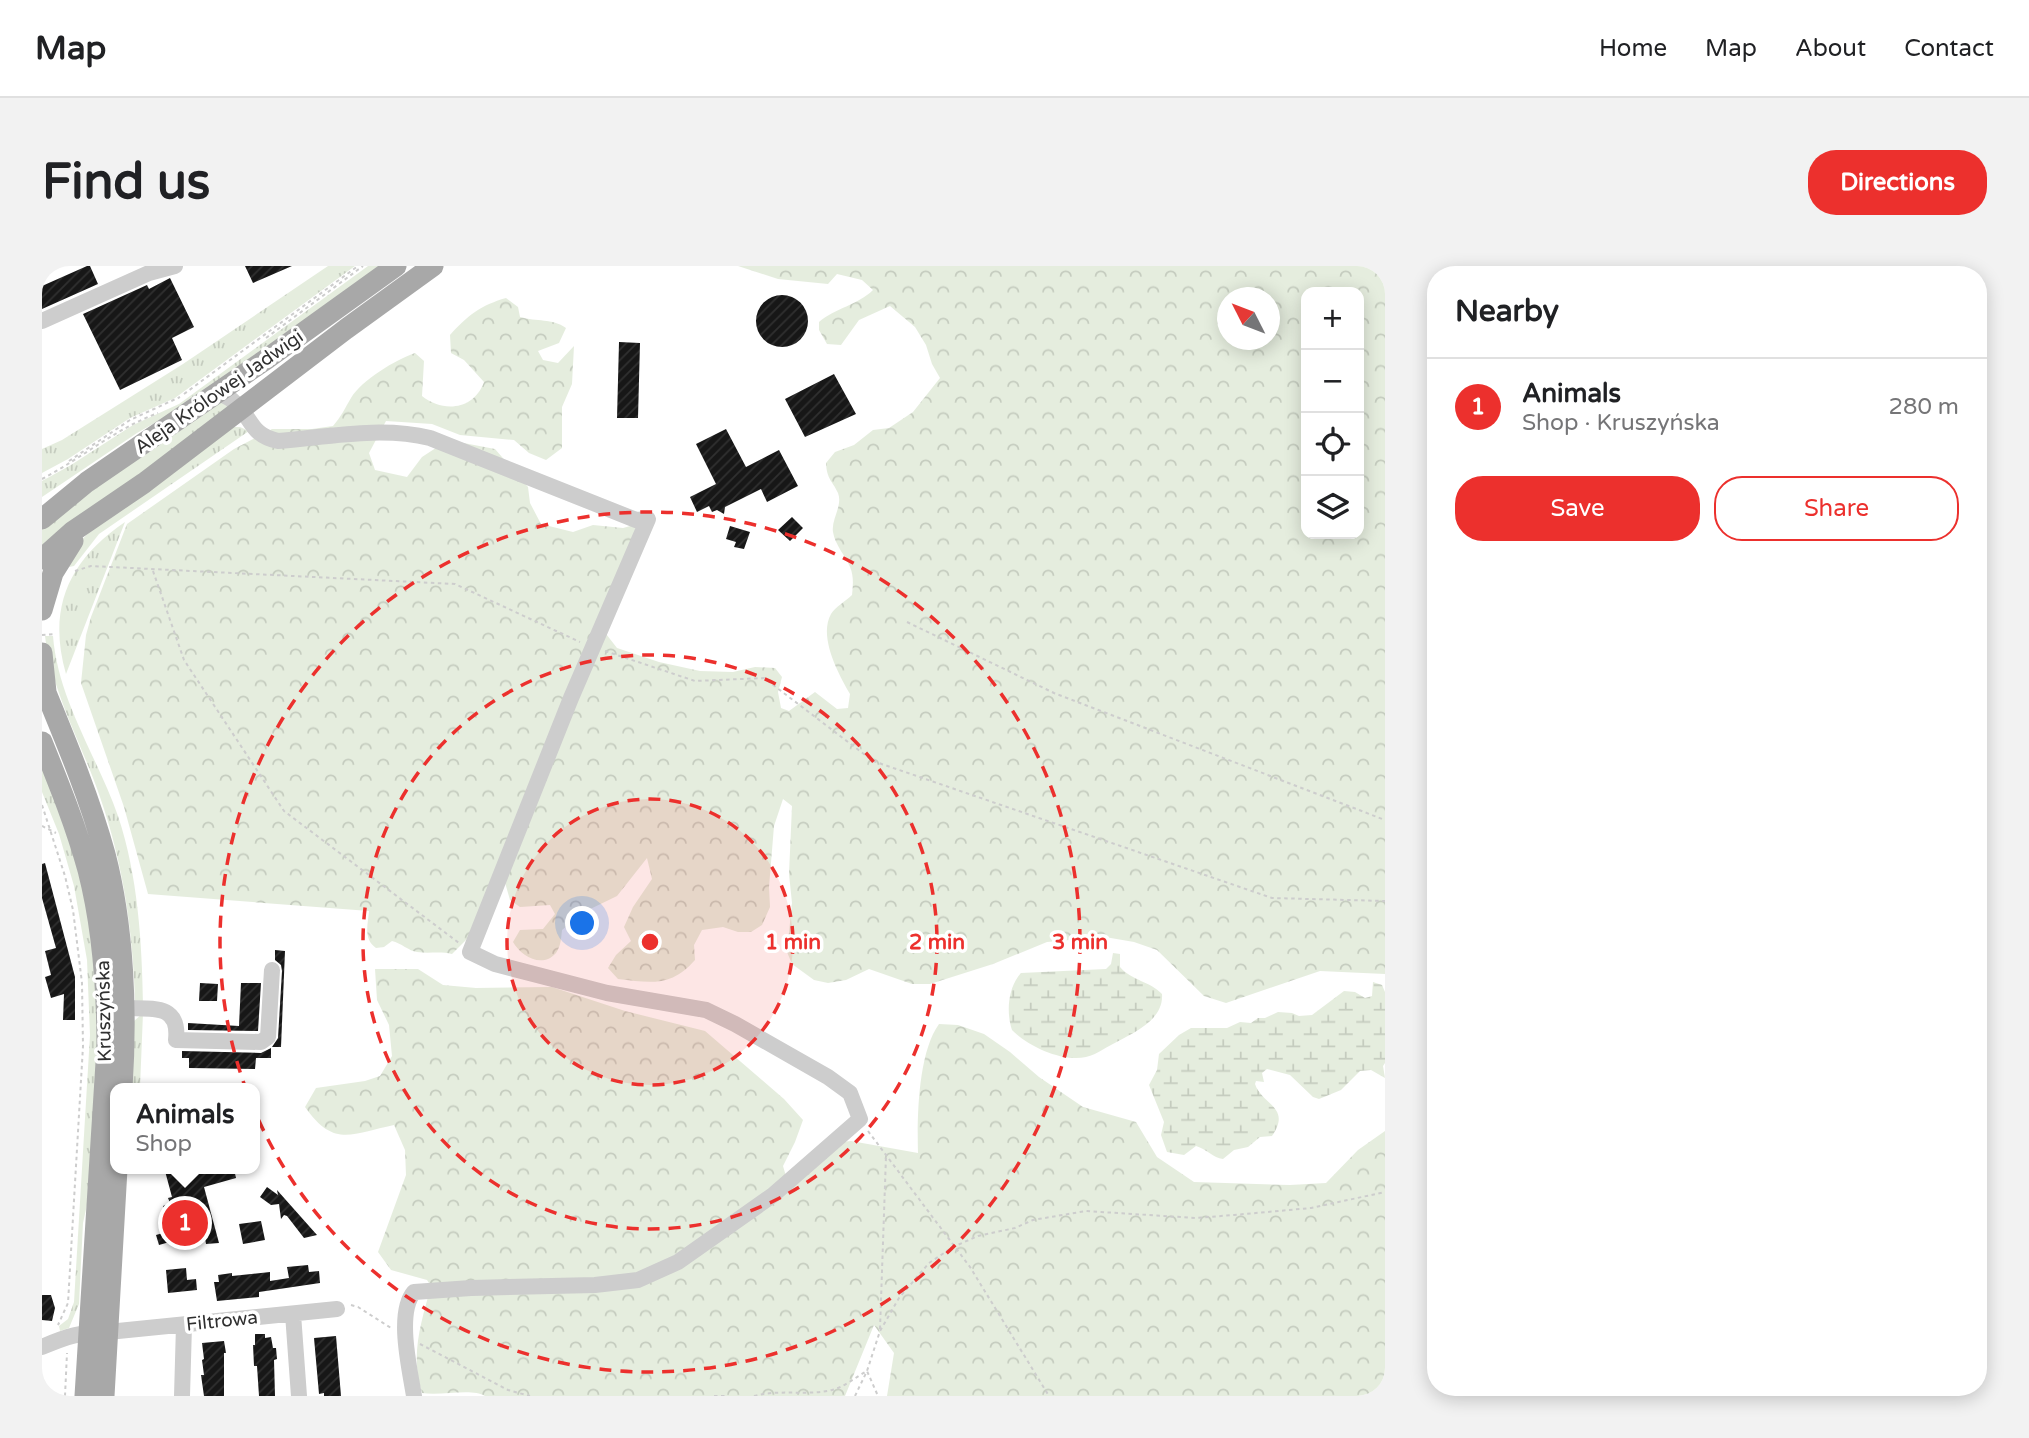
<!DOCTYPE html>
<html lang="en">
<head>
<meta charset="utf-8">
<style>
  :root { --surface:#fff; --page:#f2f2f2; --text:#202124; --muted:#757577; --line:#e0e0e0; --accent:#ec302d }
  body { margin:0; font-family:"Varela Round",sans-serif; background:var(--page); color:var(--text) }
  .controls { position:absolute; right:21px; top:21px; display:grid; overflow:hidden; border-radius:14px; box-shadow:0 4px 18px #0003 }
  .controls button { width:63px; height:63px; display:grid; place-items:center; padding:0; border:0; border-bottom:2px solid var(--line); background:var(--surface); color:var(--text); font:35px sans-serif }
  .compass { position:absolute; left:1175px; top:21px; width:63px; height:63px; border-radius:50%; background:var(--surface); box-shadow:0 4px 18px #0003; rotate:312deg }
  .you { position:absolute; left:541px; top:658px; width:24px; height:24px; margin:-18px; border:5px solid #fff; border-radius:50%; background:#1a73e8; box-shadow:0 0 0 10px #1a73e833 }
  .badge { display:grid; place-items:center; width:46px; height:46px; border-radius:50%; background:var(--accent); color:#fff; font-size:23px; font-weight:700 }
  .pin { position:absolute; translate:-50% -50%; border:4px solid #fff; box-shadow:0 2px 7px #0006 }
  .popup { position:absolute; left:68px; top:817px; width:150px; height:91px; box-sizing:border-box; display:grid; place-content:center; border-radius:14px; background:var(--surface); filter:drop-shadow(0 2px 5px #0005); font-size:23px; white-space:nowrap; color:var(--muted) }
  .popup b { font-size:26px; color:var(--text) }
  .popup::after { content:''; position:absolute; left:50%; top:100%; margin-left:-14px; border:14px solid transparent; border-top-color:var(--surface) }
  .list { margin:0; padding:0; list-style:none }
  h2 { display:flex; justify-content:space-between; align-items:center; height:91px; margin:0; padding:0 28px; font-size:30px }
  h2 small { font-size:23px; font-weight:400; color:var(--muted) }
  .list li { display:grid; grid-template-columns:46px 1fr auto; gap:21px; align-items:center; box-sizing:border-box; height:98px; padding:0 28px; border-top:2px solid var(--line) }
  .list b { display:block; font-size:26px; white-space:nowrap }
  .list p { margin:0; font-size:23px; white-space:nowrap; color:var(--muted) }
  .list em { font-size:23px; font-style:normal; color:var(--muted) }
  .actions { display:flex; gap:14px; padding:21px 28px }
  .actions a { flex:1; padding:16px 0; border:2px solid var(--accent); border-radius:28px; text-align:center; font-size:24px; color:var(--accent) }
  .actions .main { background:var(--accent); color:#fff }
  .icon { flex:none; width:38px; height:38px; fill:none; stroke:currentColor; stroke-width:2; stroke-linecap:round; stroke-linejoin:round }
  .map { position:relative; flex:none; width:1343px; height:1130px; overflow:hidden; border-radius:28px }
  header { display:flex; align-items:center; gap:42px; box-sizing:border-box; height:98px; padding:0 35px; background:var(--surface); border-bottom:2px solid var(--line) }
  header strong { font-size:33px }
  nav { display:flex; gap:38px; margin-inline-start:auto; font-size:24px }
  .intro { display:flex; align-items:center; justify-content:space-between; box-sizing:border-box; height:168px; padding:0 42px }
  h1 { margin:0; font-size:49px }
  .button { padding:18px 32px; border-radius:28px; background:var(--accent); color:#fff; font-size:24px; font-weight:700 }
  main { display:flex; gap:42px; padding:0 42px }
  aside { flex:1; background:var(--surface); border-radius:28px; box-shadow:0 4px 18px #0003 }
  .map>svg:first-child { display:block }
  .grass { fill:url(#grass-tufts) }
  .forest { fill:url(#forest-crowns); fill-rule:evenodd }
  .wetland { fill:url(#wetland-marsh) }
  .building { fill:url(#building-hatch) }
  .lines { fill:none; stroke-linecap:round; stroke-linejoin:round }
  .path { stroke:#cdcdcd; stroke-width:2; stroke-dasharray:3.5 3.5; stroke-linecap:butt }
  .minor { stroke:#cdcdcd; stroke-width:16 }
  .major { stroke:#a8a8a8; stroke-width:21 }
  .ring { fill:none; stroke:#ec302d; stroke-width:3.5; stroke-dasharray:12 9 }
  .labels { text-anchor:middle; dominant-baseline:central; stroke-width:7; stroke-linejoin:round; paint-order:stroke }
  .street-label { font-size:19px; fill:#303030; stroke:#fff }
  .centre { fill:#ec302d; stroke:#fff; stroke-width:3.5 }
  .ring-label { font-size:21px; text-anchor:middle; font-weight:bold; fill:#ec302d; stroke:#fff; stroke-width:7; stroke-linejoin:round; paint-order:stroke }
</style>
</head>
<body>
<header>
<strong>Map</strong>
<nav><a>Home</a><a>Map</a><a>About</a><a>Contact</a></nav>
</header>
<div class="intro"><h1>Find us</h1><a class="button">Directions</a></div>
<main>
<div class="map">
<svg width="1343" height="1130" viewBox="0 0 1343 1130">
  <defs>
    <pattern id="grass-tufts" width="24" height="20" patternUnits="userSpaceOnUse" patternTransform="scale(1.75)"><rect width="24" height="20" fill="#e5edde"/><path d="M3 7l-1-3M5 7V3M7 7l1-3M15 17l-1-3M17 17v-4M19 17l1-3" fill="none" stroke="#c5ccbf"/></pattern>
    <pattern id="forest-crowns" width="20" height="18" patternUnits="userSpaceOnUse" patternTransform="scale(1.75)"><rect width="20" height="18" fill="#e5edde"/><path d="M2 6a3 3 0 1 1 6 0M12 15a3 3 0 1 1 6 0" fill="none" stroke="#c5ccbf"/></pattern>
    <pattern id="wetland-marsh" width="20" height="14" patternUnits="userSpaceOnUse" patternTransform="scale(1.75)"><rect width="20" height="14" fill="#e5edde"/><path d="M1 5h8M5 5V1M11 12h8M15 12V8" fill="none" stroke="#c5ccbf"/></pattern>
    <pattern id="building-hatch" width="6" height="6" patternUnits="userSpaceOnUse" patternTransform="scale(1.75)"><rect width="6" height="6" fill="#171717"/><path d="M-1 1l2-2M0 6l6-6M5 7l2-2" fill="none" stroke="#303030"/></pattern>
  </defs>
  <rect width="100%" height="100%" fill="#fff"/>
  <path class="grass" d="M286,0H313L133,132L88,152L26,193L0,207V183L20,174L141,98Z
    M326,0H341L146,138L95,167L0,231V215L29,199L91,159L137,138Z
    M178,136L190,139L0,281V262L50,223Z
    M189,161H198L207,165L57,268L32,300L27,301L33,281L51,262Z
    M83,256L24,408C5,342 27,294 83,256Z
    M3,370H11C16,434 55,490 76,550C96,610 100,676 101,739L93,735C91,665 81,597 58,531C40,478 10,427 3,370Z
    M0,499L25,565L49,653L57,771L48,925L41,957L37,1038L27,1062L18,1065L17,1060L26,1053L32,1036L48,769L45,694L32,620L17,568L0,526Z
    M101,747L98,822H88L92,755Z"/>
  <path class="forest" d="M696,0H1343V708L1278,705L1184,737L1162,730L1115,684L1092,676L1063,671L1005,676L951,698L888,718H870L827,703L804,714L786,717L772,714L750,698L745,686L750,637L747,608L750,540L741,533L732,560L727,621L728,641L720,659L709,666H696L681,661L660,664L652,679L653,694C629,721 610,717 576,713L566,702L574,689L589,675L582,661L591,641L610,613L605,592L575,630L542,646L520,664C519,672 519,680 514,687C500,703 479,690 471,676L478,664L501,663L513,648L508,639L478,641L468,634L460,606L429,669L410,688C398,685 387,688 375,686C367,685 359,677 350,675L342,681L334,682C321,673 326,658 327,645L106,628L82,541L39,417L44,369L49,351L85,258L192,183L230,163H270L291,160C299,151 303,142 309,132C320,114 353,94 373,87L382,95L380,130C401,147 432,144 442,116L422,94L409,87L408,69C425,50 439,39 464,32L476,41L478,51C495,56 510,52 524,62L517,77L496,85L501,94L516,97L532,80L530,118L520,141V182L504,194L487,187L472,174L418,169L390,158L344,155L327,187L333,204L365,211L380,191L406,174L453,183L486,221L488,237L499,258L531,266L551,259L581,262L592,259L599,266L561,364L575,382L617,396L658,405L691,406L713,401L733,402L740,411L736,426L739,442L747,445L773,426L795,443L806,442L808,428C797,409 776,371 789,348C793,341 804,335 810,329C811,320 812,310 808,301C803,289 793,279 791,266C789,253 801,240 796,227C790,214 785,214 784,197L793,186L812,179L831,164L847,162L871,146L898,112L890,98L884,79L873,61L848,40L817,54L799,79L785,78L777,64V56C793,42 816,39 831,24L820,14L795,8L786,18L736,13ZM1264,26H1317V268H1264ZM1185,32H1227V74H1185Z
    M333,703H376L401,719L434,722L510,721L583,745L663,765L742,833L761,854L753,876L741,900L746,917L788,877L809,875L876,887C875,851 876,787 897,758L916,759L942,768L968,786L997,811L1041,841L1094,856L1115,891L1152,916L1248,919L1284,917L1316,884L1343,865V1130H845L852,1087L832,1059L803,1130H443C430,1122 400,1130 380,1127C368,1089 379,1057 389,1020L385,1014L349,1004L336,986L364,909L363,884L352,859C309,868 292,882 263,841L274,822L323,815L338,810L350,790L347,759L335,734Z"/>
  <path class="wetland" d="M1071,687L1078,688V701C1090,715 1108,715 1120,728C1122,756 1088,768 1069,779C1056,786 1049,792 1034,792C1012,792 985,779 970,764C964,746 966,721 979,707L1064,703L1069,698Z
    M1331,716L1340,719L1343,726V797L1341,800L1343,812L1329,804L1318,805L1299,824L1277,833L1271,831L1248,809L1225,803L1220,807L1222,816L1214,815L1213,818C1220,839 1250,841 1230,870L1218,871L1206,881L1192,884L1181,893C1171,892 1165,883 1154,880L1142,889L1125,886L1119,869L1122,856L1107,819L1115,804L1117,788L1137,769L1149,762H1185L1198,756L1209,757L1216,752H1223L1236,746L1250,747L1257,750L1270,749L1302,725L1313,726L1323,732L1330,730Z"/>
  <path class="building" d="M45,0H48L56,18L0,43V20Z
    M203,0H250L211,17Z
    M128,12L152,61L130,72L140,94L78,124L41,48L105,19L107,23Z
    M714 55a26 26 0 1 1 52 0a26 26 0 1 1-52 0Z
    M577,76L598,77L596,152H575Z
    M792,108L814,148L763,171L743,133Z
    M684,163L704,201L737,184L756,220L725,236L719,223L683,241L682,248L675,244L670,246L667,240L655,246L648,231L674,218L654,178Z
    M750,251L761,262L748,275L736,264Z
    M688,260L708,266L702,283L692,281L694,276L684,273Z
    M3,597L33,711V754H21L22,728L9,732L3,711L9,709L3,685L14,682L0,632V598Z
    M233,684L243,685L239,781H230L236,772L240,705L239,699L233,694Z
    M158,717L176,718L175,735H157Z
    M199,717H219L216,765L146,764V757L197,760Z
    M229,782V792H214L213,803L147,802V792H140V785L219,787Z
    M129,903H192L194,912L162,921L177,977L164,978L163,972L140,978L138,973L117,979L114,969L128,965L121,940L128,937L126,932L130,931L123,905Z
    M225,921L236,929L235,924L275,969L262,972L245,950L242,949L239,953L237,938L229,939L218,931Z
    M219,955L223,974L201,978L197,958Z
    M266,999L267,1006L277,1005L278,1017L217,1026V1031L175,1035L172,1016H177L176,1009L190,1007V1010L228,1006V1015L247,1012L245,1001Z
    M144,1002L145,1014L154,1013L155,1024L126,1027L124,1004Z
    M0,1029H9L13,1042L10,1055L0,1054Z
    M213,1068H223V1072L229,1071L231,1082H234L235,1093L232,1094L233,1130H217L215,1100H212L211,1079H213Z
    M294,1070L299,1130H282V1127L277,1128L272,1072Z
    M182,1075L184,1087H182V1130H162L159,1109H162L160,1094L162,1093L160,1077Z"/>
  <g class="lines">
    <path class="path" d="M224,72L321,0
      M142,128L316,0
      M27,195L88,154L138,131
      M0,213C40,192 73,163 116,147
      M33,305L49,300L413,318L538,376
      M111,305L142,394L242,545L417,677
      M865,356L1012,427L1343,554
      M0,369L14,368
      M563,385L653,415L722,412L831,495L1230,632L1343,635
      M0,539L23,610L31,644L40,717L41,780L26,1037L16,1059
      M0,560L14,567
      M826,865L928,1001L1007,1130
      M309,1039L316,1041L349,1062
      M838,1063L844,890
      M378,1078L466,1124L488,1130
      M23,1130L25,1087
      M672,1130H685
      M712,1130C737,1123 765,1130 790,1124C802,1121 814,1111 825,1105L836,1130
      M813,1130L825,1105L838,1065L857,1032L887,997L911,981L936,970L973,962L991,954L1044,945L1153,952L1192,949L1269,942L1343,926"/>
    <path class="minor" d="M0,55L107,7L133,0
      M176,127C181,129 187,131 191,135C210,150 207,169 236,175C286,171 339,160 388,172L594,254L606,253L529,432L428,686L453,698L565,727L664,744L693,758L786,811L808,827L818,853L731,929L636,996L596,1014L553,1019L429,1022L372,1026C354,1047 368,1104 372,1130
      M83,742C109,743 138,737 134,774L219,776L226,771L230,704
      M251,1048L257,1130
      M0,1081C23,1071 41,1065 66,1066L295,1043
      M140,1130L142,1059"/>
    <path class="major" d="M0,253L45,216L226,92L354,0
      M0,293L30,266L102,217L304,63L391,0
      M0,344L11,307L31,275
      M0,387L4,426
      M0,417C23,473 47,530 63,588C82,661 85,747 80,822
      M0,476C17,518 34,560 46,604C61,662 65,721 65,781L43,1130
      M62,1130L75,903"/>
  </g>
  <circle cx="608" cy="676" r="143" fill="#ec302d" fill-opacity=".12"/>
  <g class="ring">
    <circle cx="608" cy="676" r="143"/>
    <circle cx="608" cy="676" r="287"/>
    <circle cx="608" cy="676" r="430"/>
  </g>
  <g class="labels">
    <g class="street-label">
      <text transform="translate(177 126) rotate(-35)">Aleja Królowej Jadwigi</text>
      <text transform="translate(62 745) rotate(-91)">Kruszyńska</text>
      <text transform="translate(180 1055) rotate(-6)">Filtrowa</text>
    </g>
  </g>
  <circle cx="608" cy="676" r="10" class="centre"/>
  <g class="ring-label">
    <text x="751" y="683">1 min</text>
    <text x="895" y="683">2 min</text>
    <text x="1038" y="683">3 min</text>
  </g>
</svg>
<div class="controls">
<button>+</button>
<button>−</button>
<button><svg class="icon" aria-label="locate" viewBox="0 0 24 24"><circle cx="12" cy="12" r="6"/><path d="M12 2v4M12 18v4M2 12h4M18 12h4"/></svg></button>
<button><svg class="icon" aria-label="layers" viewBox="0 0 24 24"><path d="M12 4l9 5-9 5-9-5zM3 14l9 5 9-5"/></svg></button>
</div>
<svg class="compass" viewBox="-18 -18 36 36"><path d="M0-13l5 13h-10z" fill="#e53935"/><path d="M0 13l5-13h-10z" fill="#757577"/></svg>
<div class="you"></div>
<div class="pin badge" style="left:143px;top:957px">1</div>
<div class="popup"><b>Animals</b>Shop</div>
</div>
<aside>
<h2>Nearby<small></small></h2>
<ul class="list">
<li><span class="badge">1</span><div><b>Animals</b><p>Shop · Kruszyńska</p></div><em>280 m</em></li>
</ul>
<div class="actions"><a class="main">Save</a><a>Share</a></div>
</aside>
</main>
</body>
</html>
